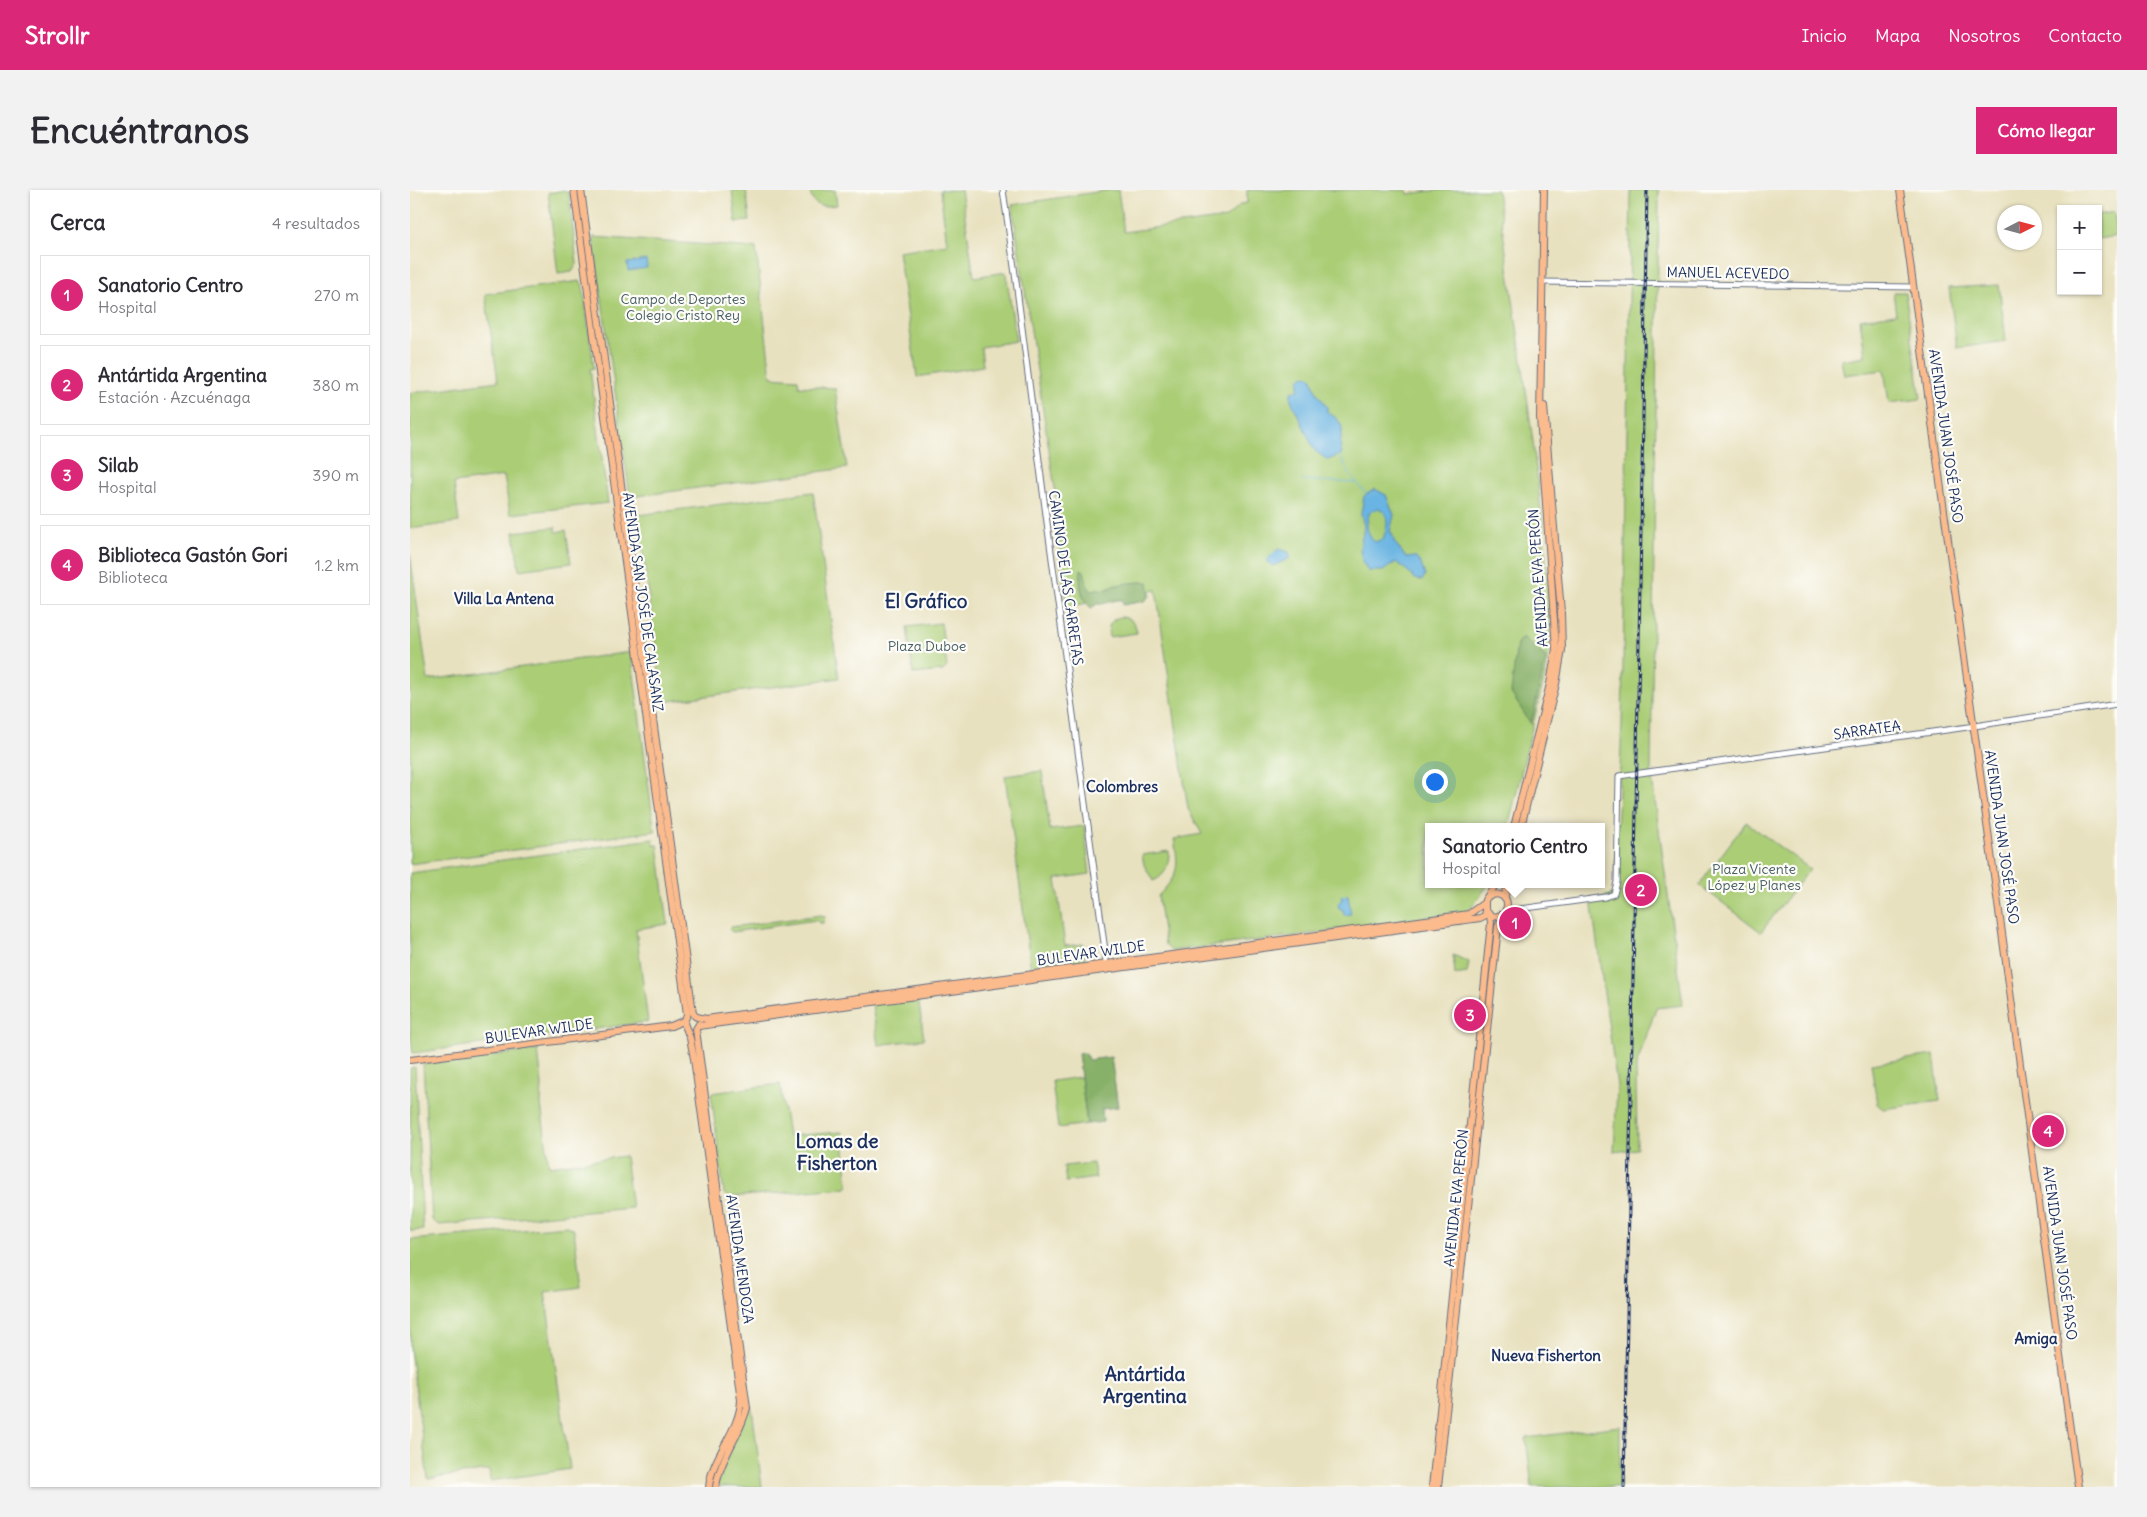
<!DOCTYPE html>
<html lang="es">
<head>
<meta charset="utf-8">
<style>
  :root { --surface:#fff; --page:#f2f2f3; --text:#2b2b33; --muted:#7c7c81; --line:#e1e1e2; --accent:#db2777 }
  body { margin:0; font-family:Delius,sans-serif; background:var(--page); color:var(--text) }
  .controls { position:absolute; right:15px; top:15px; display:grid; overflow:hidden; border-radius:0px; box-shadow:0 1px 4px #0004 }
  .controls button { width:45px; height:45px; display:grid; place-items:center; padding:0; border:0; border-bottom:1px solid var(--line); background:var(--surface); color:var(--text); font:25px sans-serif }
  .compass { position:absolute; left:1587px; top:15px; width:45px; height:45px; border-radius:50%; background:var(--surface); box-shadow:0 1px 4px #0004; rotate:84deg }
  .you { position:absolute; left:1024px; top:591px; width:18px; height:18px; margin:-12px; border:4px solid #fff; border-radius:50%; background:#1a73e8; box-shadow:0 0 0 8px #1a73e833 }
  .badge { display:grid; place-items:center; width:32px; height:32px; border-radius:50%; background:var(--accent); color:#fff; font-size:16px; font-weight:700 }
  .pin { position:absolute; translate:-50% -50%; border:2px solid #fff; box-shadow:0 1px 5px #0006 }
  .popup { position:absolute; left:1015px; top:633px; width:180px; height:65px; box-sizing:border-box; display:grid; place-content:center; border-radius:0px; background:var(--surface); filter:drop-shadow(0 1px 4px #0005); font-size:16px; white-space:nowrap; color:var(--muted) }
  .popup b { font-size:19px; color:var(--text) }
  .popup::after { content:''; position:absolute; left:50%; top:100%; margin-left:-10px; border:10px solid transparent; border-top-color:var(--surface) }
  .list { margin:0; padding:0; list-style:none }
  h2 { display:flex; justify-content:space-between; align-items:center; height:65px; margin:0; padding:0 20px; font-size:21px }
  h2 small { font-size:16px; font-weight:400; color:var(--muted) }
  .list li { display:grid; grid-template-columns:32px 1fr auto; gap:15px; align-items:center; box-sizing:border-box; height:80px; margin:0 10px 10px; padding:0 10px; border:1px solid var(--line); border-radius:0px }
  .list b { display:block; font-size:19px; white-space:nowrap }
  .list p { margin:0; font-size:16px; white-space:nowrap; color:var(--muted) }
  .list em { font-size:16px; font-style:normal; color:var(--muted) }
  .map { position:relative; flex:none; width:1707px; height:1297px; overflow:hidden; border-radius:0px }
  header { display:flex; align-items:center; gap:30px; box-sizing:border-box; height:70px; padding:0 25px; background:var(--accent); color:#fff }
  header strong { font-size:24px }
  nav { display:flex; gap:28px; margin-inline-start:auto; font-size:18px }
  .intro { display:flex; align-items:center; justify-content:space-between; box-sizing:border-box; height:120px; padding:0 30px }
  h1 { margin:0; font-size:35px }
  .button { padding:12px 22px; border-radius:0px; background:var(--accent); color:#fff; font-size:18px; font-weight:700 }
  main { display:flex; gap:30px; padding:0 30px }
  aside { flex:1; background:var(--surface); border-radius:0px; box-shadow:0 1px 4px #0004 }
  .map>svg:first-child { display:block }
  .green { fill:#aacd76; stroke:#627e6a }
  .forest { fill:#87b067; stroke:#517062 }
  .water { fill:#69b4e2; stroke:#4272a0; fill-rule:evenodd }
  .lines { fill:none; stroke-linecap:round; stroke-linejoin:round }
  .stream { stroke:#69b4e2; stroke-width:1 }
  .minor-casing { stroke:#636d80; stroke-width:7 }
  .major-casing { stroke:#636d80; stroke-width:8 }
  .minor { stroke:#fff; stroke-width:5 }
  .major { stroke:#fbbb8d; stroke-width:6 }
  .rail-casing { stroke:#1b2f5e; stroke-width:3 }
  .rail { stroke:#fdfcf7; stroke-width:1; stroke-dasharray:4; stroke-linecap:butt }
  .labels { text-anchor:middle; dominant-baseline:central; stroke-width:4.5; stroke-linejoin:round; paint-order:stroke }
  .street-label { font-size:14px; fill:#1b2f5e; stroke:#fdfcf7 }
  .park-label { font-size:14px; fill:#465e65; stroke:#fdfcf7 }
  .neighbourhood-label { font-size:15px; font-weight:bold; fill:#1b2f5e; stroke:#fdfcf7 }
  .district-label { font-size:19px; font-weight:bold; fill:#1b2f5e; stroke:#fdfcf7 }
</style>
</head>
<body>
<header>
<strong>Strollr</strong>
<nav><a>Inicio</a><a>Mapa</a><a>Nosotros</a><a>Contacto</a></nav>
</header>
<div class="intro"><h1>Encuéntranos</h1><a class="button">Cómo llegar</a></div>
<main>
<aside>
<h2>Cerca<small>4 resultados</small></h2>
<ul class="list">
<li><span class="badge">1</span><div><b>Sanatorio Centro</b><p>Hospital</p></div><em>270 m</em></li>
<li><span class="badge">2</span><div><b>Antártida Argentina</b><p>Estación · Azcuénaga</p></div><em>380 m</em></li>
<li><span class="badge">3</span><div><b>Silab</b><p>Hospital</p></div><em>390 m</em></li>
<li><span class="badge">4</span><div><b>Biblioteca Gastón Gori</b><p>Biblioteca</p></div><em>1.2 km</em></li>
</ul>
</aside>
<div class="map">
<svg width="1707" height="1297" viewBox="0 0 1707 1297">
  <rect width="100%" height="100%" fill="#fdfcf7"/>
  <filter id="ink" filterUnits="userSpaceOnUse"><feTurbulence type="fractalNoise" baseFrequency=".02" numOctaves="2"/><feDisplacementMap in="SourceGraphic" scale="10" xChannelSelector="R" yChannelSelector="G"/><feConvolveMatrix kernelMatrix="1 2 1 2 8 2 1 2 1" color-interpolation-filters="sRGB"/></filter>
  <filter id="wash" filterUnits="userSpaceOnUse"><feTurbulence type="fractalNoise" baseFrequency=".0096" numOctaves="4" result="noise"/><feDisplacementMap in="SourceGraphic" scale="20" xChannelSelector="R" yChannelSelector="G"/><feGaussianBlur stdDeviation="1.12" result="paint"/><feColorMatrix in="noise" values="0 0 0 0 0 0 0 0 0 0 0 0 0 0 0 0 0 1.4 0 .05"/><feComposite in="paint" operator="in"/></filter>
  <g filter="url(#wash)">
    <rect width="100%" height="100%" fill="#e8e1bf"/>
    <path class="green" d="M154,0L159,4L167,74L162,82L148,84L138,3Z
      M322,0H336L340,31L326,32Z
      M400,0H425L427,15C412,17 402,18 400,0Z
      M530,0H551L564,87L596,82L606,151L571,157L573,176L507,187L488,61L537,54Z
      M699,0H708L714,42L816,28L831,14L837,13V0H997L998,4L1028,0H1087C1103,114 1122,227 1133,341C1137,385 1145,438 1136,481L1098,637H1019V694H1079L1058,721L908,743L761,761L755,755L748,706C769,684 769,678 764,649L792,644L778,619L746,400L656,417L648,352V319L602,15Z
      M1221,0H1249L1241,581L1273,815L1246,818L1226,876L1227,959L1204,962L1207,896L1181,709L1204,704L1212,535Z
      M1704,22L1707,46L1688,49V25Z
      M183,47L346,58L361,187L388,189L389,196L425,198L437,278L220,307Z
      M170,91L173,96L184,178L180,179L198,313L100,324L94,286L44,293L49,332L0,339V203L88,191L75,104Z
      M1589,95L1596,151L1547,158L1539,98Z
      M1483,102H1495L1511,209L1479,213L1474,180L1434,185L1431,170L1455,166L1450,129L1486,124Z
      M403,302L429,488L253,512L228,325Z
      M146,337V342L156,340L161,373L109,380L104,342Z
      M0,364L18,490L221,462L244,637L246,641L0,674Z
      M710,427C721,427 726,433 727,443L699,447C697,437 700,430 710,427Z
      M531,433L537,477L533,481L503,484L497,437Z
      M632,581L640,640L674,636L680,684L646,689L655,756L673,754L675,772L621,779L595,586Z
      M1336,632L1400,679L1351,742L1289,695Z
      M243,649L244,655H248L258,734L226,739L238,832L3,863L0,842V683Z
      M759,661C759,675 756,686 743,691L734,675L732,665Z
      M411,725L415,726L413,733H409L406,730L322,742L319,739L321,737Z
      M1043,765L1059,772L1057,783L1045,785Z
      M508,807L514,849L468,855L462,814Z
      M128,860L132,895L131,914L139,976L215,966L222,1018L29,1035L22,1030L13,874Z
      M1524,865L1530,911L1473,919L1467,914L1461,874Z
      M5,877L13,1040L0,1041V878Z
      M671,887L677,934L648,938L642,891Z
      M370,894L378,946L432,942L438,995L436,998L319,1007L314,1004L301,903Z
      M683,973L686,988L656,992L654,976Z
      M157,1036L164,1040L171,1097L135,1102L160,1279L80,1291L79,1280L18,1289L0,1159V1050Z
      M342,1217L352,1297H306L337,1218Z
      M1210,1236V1297H1122L1116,1248Z"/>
    <path class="forest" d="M671,379L674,381L677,395L681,401C689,397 689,400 696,399C699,399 701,397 703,396C709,394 733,391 738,392L740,406L735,411L713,415L712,410C703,409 696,415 687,414L681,418C670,409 669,393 671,379Z
      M1113,447L1136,468L1121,534L1101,503L1107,453Z
      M676,863L678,870L701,867L708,917L692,919L693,932L677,934L668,864Z"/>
    <path class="water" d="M236,70L237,78L218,81L217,73Z
      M896,186L901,187L907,203L917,217V222C944,237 925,246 932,264L918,270L905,261L902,255L881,210V202L889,200V189Z
      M965,299L976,305L984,325L980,342L982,343L984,351L996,368L1005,367L1011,374L1015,386L1012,390L1004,389L1000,383L986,372L973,381H958L952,371L950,358L954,337L951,323L954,306ZM968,318C981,323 977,339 973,349L965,352C956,346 955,329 961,321Z
      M868,359L879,362L880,368L863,376L856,371Z
      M938,705L941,724L934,725L933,720L929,718L928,714L932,709L931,706Z"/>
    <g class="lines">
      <path class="stream" d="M930,266L939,283L956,304
        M892,290L947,293"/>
    </g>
  </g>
  <g filter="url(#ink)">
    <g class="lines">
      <defs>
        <path id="minor" d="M593,0L606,91L636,325L696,768L695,776
          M1132,92L1503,97
          M1096,721L1196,707L1204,704L1207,692L1209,586L1558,537L1707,514"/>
        <path id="major" d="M164,0L276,817L277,824L274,833L280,848L284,869L331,1210C330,1241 302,1265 299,1297
          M171,0L283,823L285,826
          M1490,0L1668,1297
          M1104,637L1140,494L1146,459L1130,227L1134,0
          M1111,637L1146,494L1152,460L1151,422L1134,216
          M1086,694L1075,710V721L1084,727L1094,724
          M1095,709L1096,694
          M287,827L296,829L1059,724L1074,713
          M289,834L286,839L287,847L337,1218C330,1246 310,1268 306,1297
          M289,836L1070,728L1078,724
          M0,870L261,836L275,830
          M1022,1297L1081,733L1080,726
          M1028,1297L1088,737C1090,728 1106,712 1090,705C1086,703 1082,705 1078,707"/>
      </defs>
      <use href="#minor" class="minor-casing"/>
      <use href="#major" class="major-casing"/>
      <use href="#minor" class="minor"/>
      <use href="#major" class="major"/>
      <defs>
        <path id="rail" d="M1214,1297L1237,0"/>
      </defs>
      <use href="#rail" class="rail-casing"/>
      <use href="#rail" class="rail"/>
    </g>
  </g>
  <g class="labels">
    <g class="street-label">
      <text transform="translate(1318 83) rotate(1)">MANUEL ACEVEDO</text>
      <text transform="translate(1536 246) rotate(82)">AVENIDA JUAN JOSÉ PASO</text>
      <text transform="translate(656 388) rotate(82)">CAMINO DE LAS CARRETAS</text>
      <text transform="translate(1128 388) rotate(-94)">AVENIDA EVA PERÓN</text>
      <text transform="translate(233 412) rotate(82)">AVENIDA SAN JOSÉ DE CALASANZ</text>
      <text transform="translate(1457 540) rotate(-8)">SARRATEA</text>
      <text transform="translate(1592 647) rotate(82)">AVENIDA JUAN JOSÉ PASO</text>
      <text transform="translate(681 763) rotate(-8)">BULEVAR WILDE</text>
      <text transform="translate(129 841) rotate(-8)">BULEVAR WILDE</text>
      <text transform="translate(1046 1008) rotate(-84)">AVENIDA EVA PERÓN</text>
      <text transform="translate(1650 1063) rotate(82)">AVENIDA JUAN JOSÉ PASO</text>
      <text transform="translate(330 1069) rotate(82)">AVENIDA MENDOZA</text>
    </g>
    <g class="park-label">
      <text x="273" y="109">Campo de Deportes<tspan x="273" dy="16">Colegio Cristo Rey</tspan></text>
      <text x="517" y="456">Plaza Duboe</text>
      <text x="1344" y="679">Plaza Vicente<tspan x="1344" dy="16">López y Planes</tspan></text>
    </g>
    <g class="neighbourhood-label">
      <text x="94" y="408">Villa La Antena</text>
      <text x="712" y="596">Colombres</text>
      <text x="1626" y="1148">Amiga</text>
      <text x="1136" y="1165">Nueva Fisherton</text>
    </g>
    <g class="district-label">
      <text x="516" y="411">El Gráfico</text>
      <text x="427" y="951">Lomas de<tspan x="427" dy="22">Fisherton</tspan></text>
      <text x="735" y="1184">Antártida<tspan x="735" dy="22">Argentina</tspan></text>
    </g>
  </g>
</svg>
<div class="controls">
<button>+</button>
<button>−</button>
</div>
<svg class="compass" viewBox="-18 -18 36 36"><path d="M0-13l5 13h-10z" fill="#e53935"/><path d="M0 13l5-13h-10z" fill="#7c7c81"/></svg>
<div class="you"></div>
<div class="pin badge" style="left:1105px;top:733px">1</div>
<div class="popup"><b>Sanatorio Centro</b>Hospital</div>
<div class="pin badge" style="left:1231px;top:700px">2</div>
<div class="pin badge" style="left:1060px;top:825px">3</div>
<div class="pin badge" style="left:1638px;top:941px">4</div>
</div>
</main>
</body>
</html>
